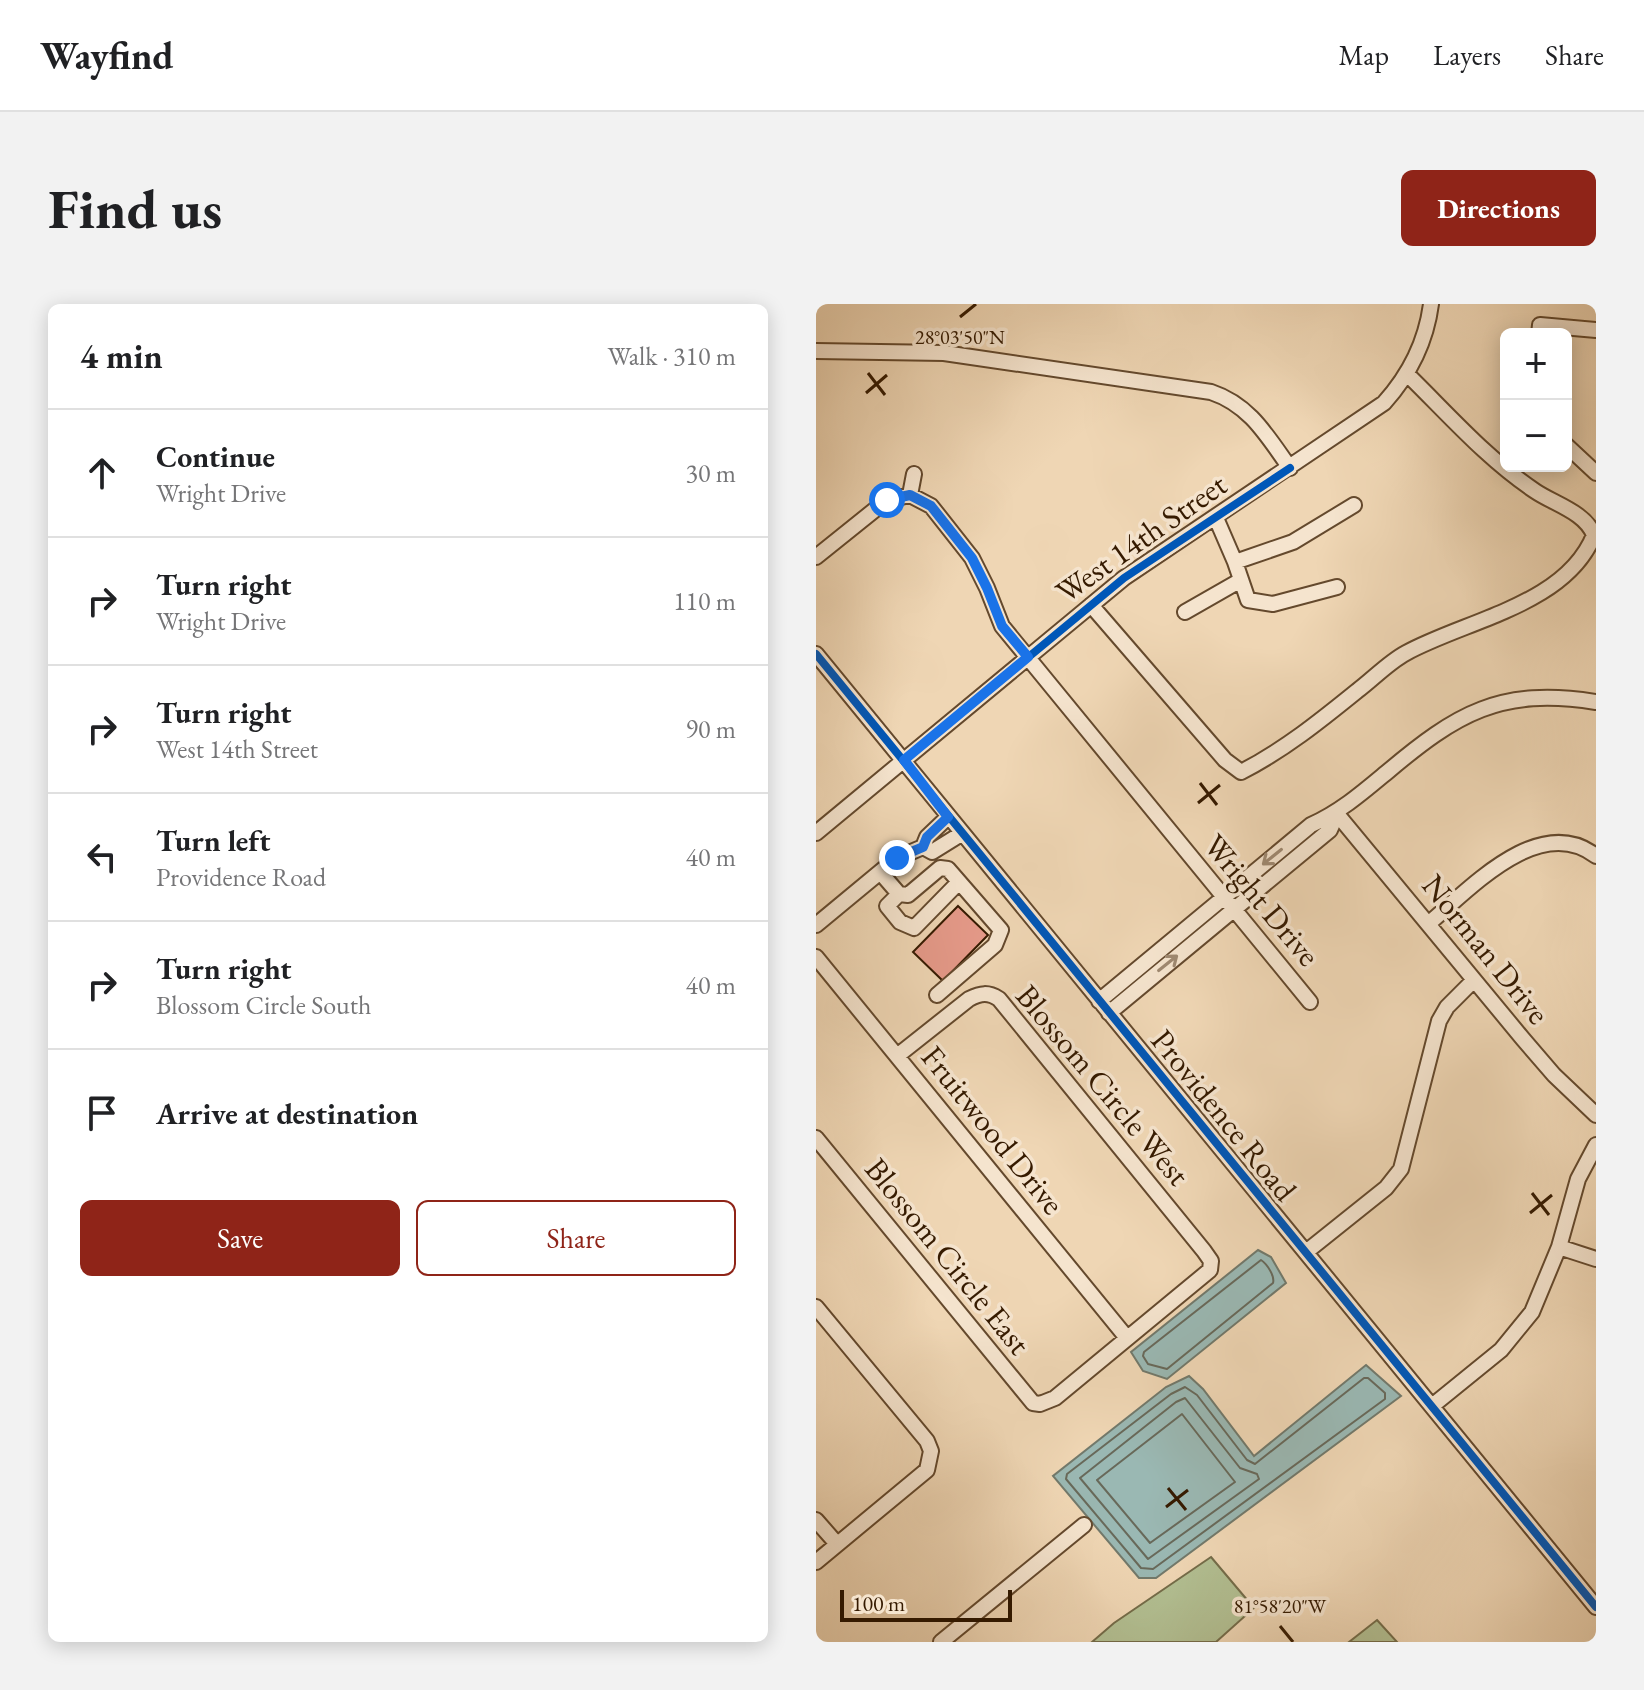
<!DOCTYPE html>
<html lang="en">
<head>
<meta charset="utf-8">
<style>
  :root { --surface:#fff; --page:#f2f2f2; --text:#202124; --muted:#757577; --line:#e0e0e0; --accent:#8f2418 }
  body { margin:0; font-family:"EB Garamond",serif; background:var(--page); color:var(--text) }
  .controls { position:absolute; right:24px; top:24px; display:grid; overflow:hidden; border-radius:12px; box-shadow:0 4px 20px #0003 }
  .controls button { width:72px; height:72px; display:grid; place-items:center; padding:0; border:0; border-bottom:2px solid var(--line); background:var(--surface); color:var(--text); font:40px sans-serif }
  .scale { position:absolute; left:24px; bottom:20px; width:172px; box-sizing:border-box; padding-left:8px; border:4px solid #351a00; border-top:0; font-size:22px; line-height:28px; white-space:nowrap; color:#351a00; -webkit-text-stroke:6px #f5e4ce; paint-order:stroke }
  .stop { position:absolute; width:24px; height:24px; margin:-18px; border:6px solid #1a73e8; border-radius:50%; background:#fff }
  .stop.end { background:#1a73e8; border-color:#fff; box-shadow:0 2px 8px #0008 }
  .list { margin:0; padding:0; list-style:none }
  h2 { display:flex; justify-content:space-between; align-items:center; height:104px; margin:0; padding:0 32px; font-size:34px }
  h2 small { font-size:26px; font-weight:400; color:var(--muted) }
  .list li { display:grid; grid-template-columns:52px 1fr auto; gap:24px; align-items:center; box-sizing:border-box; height:128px; padding:0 32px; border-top:2px solid var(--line) }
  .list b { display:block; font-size:30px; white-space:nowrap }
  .list p { margin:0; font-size:26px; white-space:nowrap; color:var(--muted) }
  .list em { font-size:26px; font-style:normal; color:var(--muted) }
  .actions { display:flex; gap:16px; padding:24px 32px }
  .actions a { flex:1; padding:18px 0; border:2px solid var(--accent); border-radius:12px; text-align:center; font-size:28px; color:var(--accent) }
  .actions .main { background:var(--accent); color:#fff }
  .icon { flex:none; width:44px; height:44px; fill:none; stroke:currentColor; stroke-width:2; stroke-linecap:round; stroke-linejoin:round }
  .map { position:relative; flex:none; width:780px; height:1338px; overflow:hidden; border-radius:12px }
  header { display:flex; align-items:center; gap:48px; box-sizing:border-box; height:112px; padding:0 40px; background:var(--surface); border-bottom:2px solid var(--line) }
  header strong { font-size:38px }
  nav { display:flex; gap:44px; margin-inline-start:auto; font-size:28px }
  .intro { display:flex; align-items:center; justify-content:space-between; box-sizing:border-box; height:192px; padding:0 48px }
  h1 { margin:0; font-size:56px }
  .button { padding:20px 36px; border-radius:12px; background:var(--accent); color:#fff; font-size:28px; font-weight:700 }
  main { display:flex; gap:48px; padding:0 48px }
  aside { flex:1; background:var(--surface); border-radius:12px; box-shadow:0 4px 20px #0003 }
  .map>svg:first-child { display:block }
  .green { fill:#b2bf92; stroke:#746c49; stroke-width:2 }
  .water { fill:#9ab8b3; stroke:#72796b; stroke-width:2 }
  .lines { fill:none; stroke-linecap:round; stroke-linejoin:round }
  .shore { stroke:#68695a; stroke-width:2 }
  .building { fill:#e69a8a; stroke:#351a00; stroke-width:2 }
  .minor-casing { stroke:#64492d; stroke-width:18 }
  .minor { stroke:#f5e4ce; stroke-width:14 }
  .cycleway-casing { stroke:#f5e4ce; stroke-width:13 }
  .cycleway { stroke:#0057b8; stroke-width:8 }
  .oneway { stroke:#9f8971 }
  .route { stroke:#1a73e8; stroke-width:10 }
  .ticks { fill:none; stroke:#351a00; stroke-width:3 }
  .labels { text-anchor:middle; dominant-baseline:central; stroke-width:7; stroke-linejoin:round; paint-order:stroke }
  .street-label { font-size:32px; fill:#351a00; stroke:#f5e4ce }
  .ticks-label { font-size:20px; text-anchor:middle; fill:#351a00; stroke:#f5e4ce; stroke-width:7; stroke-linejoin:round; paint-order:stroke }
</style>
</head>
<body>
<header>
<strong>Wayfind</strong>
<nav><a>Map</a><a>Layers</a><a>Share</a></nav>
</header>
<div class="intro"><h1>Find us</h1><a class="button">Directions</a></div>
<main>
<aside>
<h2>4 min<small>Walk · 310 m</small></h2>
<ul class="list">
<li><svg class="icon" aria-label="ahead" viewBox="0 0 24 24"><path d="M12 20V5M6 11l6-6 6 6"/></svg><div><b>Continue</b><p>Wright Drive</p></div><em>30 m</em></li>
<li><svg class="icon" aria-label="right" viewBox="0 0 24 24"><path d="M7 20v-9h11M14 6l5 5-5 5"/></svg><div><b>Turn right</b><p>Wright Drive</p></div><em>110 m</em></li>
<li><svg class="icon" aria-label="right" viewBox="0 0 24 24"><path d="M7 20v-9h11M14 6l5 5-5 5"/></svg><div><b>Turn right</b><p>West 14th Street</p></div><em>90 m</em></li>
<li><svg class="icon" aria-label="left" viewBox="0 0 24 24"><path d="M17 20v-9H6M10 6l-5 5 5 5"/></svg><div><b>Turn left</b><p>Providence Road</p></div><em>40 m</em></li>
<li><svg class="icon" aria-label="right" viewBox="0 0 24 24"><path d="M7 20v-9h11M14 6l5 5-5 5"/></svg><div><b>Turn right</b><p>Blossom Circle South</p></div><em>40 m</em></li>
<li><svg class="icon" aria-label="arrive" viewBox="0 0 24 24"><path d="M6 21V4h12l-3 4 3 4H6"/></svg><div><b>Arrive at destination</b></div></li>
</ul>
<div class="actions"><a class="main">Save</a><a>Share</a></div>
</aside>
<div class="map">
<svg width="780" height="1338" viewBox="0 0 780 1338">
  <rect width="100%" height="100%" fill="#efd6b4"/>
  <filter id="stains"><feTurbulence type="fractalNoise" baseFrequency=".0025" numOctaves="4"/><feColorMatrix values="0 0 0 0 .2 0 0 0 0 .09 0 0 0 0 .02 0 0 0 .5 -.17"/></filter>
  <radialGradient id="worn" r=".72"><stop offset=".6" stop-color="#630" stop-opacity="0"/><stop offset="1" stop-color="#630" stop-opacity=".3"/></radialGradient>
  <path class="green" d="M395,1253L438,1304L400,1338H276L298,1319Z
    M561,1316L581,1338H533Z"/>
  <path class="water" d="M442,946L455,953L470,979L351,1075L327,1067L315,1048Z
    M550,1061L585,1092L340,1274H323L237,1172L350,1083L373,1072L387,1085L438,1152Z"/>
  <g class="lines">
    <path class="shore" d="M445,956C451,960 459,972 457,979L351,1065L332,1060L327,1052L328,1048Z
      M548,1074H552L569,1089V1095L337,1265L325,1264L250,1175L251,1170L355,1090L369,1083L381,1091L431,1156L439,1160Z
      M369,1094L424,1164L441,1170L443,1175L332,1255L264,1174L360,1098Z
      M366,1110L419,1178L334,1239L281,1176Z"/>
  </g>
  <path class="building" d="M142,602L172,631L127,677L97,648Z"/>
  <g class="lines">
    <defs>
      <path id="minor" d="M723,30L724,21L780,26
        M0,47L128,49L395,88C434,101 451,132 474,164
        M750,141L780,169
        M94,191L98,170
        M400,214L419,258L432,296L457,300L521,283
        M0,253L71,196L94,191L115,202L156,254L171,284L186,322L494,698
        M419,258L477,238L538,201
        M275,301L409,456L425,468C468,446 504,417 541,387C557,375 573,358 590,349C650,316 750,301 778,231C769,208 738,200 719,187C671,155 632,110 591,70
        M369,308L425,276
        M0,350L780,1303
        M521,510L707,735L738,771L780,811
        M0,529L308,274L568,99C594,70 610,38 615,0
        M107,543L111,533L132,513
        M64,568L83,590L92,591L124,564L132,565L185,626L179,641L121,691
        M83,590L71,602L84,618L98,624L143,578
        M612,620C653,586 723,508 780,552
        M0,621L81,554L107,543L116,548L145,530
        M0,653L311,1034
        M283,697L495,521C524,508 546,489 570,469C641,409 684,383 780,398
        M293,709L514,526L521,510
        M0,834L217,1099L224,1100L239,1094L394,966L395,957L388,947L183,695C172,688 165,689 153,695L81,752
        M743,943L780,955
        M490,948L570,884L585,865L623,717L631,703L658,676
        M0,1003L111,1137L115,1147L111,1166L0,1258
        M616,1102L685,1046L716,1008L743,943L762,875L780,841
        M0,1216L21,1240
        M125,1338L268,1221"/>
    </defs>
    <use href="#minor" class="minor-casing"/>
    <use href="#minor" class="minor"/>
    <defs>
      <path id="cycleway" d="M0,350L780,1303
        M88,456L308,274L474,164"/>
    </defs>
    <use href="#cycleway" class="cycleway-casing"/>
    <use href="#cycleway" class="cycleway"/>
  </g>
  <defs><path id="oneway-shaft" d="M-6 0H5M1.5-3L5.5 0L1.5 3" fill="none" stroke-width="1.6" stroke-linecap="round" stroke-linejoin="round" transform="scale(2)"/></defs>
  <g class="oneway">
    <use href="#oneway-shaft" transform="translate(456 553) rotate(141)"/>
    <use href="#oneway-shaft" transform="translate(352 659) rotate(-39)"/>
  </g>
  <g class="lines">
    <path class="route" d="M71,196L94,191L115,202L156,254L171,284L186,322L212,353L88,456L132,513L111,533L107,543L81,554"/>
  </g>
  <path class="ticks" d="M144,13L160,0M52,69L69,91M50,89L71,71M384,479L401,501M382,499L404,481M716,889L733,911M714,909L736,891M352,1184L370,1206M350,1203L372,1186M464,1322L477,1338"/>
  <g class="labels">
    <g class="street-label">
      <text transform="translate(325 234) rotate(-35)">West 14th Street</text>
      <text transform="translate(446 596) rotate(50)">Wright Drive</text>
      <text transform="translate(670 645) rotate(51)">Norman Drive</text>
      <text transform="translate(287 781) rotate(50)">Blossom Circle West</text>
      <text transform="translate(408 811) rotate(51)">Providence Road</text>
      <text transform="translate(177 826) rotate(51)">Fruitwood Drive</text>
      <text transform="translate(132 952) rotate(51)">Blossom Circle East</text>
    </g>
  </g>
  <g class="ticks-label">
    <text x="144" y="40">28°03'50"N</text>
    <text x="464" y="1309">81°58'20"W</text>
  </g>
  <rect width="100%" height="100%" filter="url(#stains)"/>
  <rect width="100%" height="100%" fill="url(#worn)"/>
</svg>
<div class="controls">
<button>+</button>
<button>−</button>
</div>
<div class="scale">100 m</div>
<div class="stop" style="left:71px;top:196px"></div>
<div class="stop end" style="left:81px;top:554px"></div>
</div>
</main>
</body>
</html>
